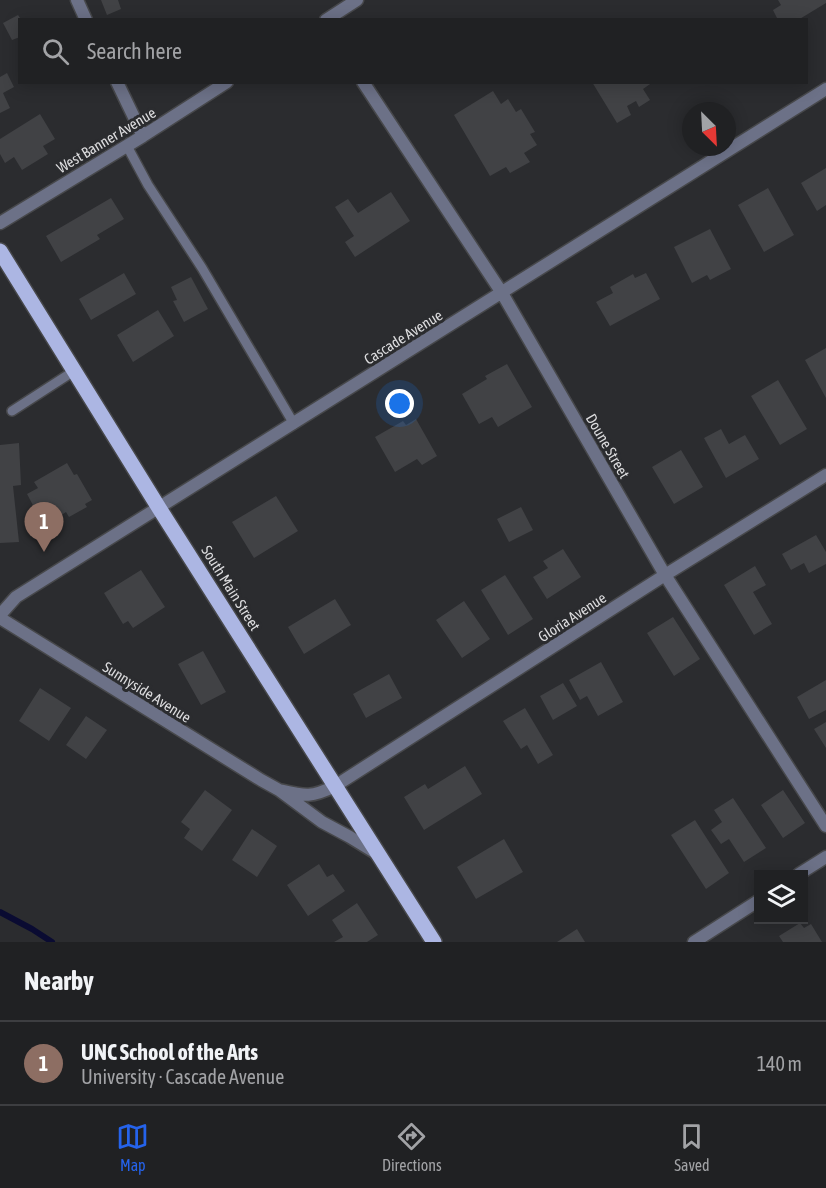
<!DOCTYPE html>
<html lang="en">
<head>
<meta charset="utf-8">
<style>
  :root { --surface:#202123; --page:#2d2e30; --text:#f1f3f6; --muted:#a2a3a6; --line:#3d3e41; --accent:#2563eb }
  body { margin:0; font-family:"Asap Condensed",sans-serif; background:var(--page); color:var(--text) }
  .controls { position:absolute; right:18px; bottom:18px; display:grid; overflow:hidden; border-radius:0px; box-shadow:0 3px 15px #0003 }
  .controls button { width:54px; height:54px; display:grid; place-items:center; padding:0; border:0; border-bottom:2px solid var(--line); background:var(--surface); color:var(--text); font:30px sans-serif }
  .compass { position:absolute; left:682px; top:102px; width:54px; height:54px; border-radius:50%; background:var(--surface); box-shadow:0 3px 15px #0003; rotate:156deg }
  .you { position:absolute; left:400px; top:404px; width:21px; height:21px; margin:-15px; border:4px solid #fff; border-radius:50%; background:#1a73e8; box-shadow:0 0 0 9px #1a73e833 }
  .badge { display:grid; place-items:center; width:39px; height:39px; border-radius:50%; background:var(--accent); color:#fff; font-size:20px; font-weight:700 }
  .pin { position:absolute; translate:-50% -50px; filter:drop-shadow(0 2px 3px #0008) }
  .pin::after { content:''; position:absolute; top:32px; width:21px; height:18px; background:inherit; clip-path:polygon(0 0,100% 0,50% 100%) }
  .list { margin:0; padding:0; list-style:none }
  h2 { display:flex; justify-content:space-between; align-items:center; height:78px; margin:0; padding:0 24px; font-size:26px }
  h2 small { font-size:20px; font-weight:400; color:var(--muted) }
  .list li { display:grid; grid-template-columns:39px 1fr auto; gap:18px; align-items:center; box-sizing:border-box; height:84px; padding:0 24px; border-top:2px solid var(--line) }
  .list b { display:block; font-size:22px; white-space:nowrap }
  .list p { margin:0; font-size:20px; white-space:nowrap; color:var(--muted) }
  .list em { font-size:20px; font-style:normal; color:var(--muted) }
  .icon { flex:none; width:33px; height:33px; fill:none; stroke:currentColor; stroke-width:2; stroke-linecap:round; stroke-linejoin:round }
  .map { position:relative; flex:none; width:826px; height:942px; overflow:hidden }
  .search { position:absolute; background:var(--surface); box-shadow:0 3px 15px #0003; left:18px; right:18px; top:18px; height:66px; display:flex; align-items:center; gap:15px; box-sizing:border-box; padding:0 21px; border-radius:0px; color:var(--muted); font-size:22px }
  .sheet { height:162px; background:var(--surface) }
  nav { display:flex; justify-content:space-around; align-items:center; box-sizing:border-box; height:84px; border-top:2px solid var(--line); background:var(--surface); font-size:16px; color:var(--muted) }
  nav a { display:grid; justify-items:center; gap:3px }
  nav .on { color:var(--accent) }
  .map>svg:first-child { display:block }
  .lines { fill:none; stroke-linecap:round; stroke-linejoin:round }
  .stream { stroke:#0a0b32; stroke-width:6 }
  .building { fill:#414245 }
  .service-casing { stroke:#47484b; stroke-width:12 }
  .minor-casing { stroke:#47484b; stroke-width:15 }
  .primary-casing { stroke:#47484b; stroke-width:18 }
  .service { stroke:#6c7187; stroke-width:9 }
  .minor { stroke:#6c7187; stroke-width:12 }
  .primary { stroke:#acb6e3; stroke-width:15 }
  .labels { text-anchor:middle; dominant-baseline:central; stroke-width:6; stroke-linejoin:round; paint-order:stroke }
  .street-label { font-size:15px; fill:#dcdcde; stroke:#2b2c2f }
</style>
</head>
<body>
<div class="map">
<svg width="826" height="942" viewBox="0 0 826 942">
  <rect width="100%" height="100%" fill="#2b2c2f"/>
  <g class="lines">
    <path class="stream" d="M0,912L32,929L52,942"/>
  </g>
  <path class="building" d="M101,0H118L121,9L107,15Z
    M778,0H826V3L798,20H778L773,10L781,5Z
    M18,15L20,18V37L12,40L3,23Z
    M7,73L14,87L3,93L10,108L0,113V77Z
    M592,82H653L643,89L650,100L639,107L636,101L627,106L631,115L617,123Z
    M493,91L501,104L508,99L516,112L521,109L535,132L530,134L537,145L524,153L530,162L510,173L506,167L490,176L454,115Z
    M40,114L55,139L43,146L48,154L22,170L14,157L5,163L0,154V139Z
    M826,168V205L817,211L801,183Z
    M768,188L794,235L764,252L738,205Z
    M391,192L410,221L355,257L345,242L354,236L335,207L348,199L358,213Z
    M111,198L124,219L97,235L100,239L61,262L46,236Z
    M710,229L731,269L710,280L707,275L692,283L674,247Z
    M124,273L136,294L91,320L79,299Z
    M646,273L660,299L610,326L596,302L613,293L610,287L633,274L635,278Z
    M191,277L208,309L184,322L173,301L177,300L171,287Z
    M158,310L174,336L133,362L117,335Z
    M826,348V398L805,360Z
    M507,364L532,407L498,427L492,417L479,424L462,394L487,379L485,376Z
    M778,380L807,429L780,445L751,396Z
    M416,419L437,456L422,465L417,459L395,472L375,437L403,421L406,425Z
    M721,429L729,444L745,435L759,459L726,478L704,438Z
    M19,443L21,485L13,486L19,542L0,543V445Z
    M681,450L703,487L674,504L652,467Z
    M67,463L74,475L77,474L92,500L85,504L87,507L69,517L66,512L57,518L55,515L42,522L27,494L38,488L34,482Z
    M276,496L298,531L254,558L232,522Z
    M521,507L533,530L509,542L497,519Z
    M816,535L826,552V564L809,573L804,563L791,570L782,554Z
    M563,549L581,577L547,599L533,577L548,568L543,561Z
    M755,566L766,585L753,592L772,624L754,635L724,585Z
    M141,570L165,607L133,628L128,621L123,624L104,593Z
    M505,575L533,619L508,635L481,590Z
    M335,599L351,625L304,654L288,627Z
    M464,601L490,639L462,658L436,620Z
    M673,617L700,659L674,676L647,633Z
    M203,651L226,692L201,705L178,664Z
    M601,662L623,702L598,716L587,696L580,700L569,680Z
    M389,674L402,698L366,718L353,694Z
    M826,680V710L809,719L797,697Z
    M563,683L577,706L553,720L540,696Z
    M40,688L71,708L49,741L19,721Z
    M525,708L553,755L538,764L527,745L521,749L503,721Z
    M86,716L107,730L86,759L66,745Z
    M826,722V748L814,729Z
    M465,766L482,794L424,830L404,797L425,784L428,789Z
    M205,790L232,810L202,851L184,838L190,829L181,822Z
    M783,790L805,823L783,838L761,805Z
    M733,798L766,848L744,862L729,839L721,844L711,830L722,822L714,810Z
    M695,820L729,873L706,889L671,835Z
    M252,829L277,846L257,877L232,860Z
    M504,839L523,872L476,899L457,867Z
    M319,864L327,877L333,874L345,891L308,916L287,885Z
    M357,903L378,935L367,942H334L343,937L332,920Z
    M800,923L804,928L811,924L822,942H783L779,936Z
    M577,929L585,942H557Z"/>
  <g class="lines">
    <defs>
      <path id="service" d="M127,146L148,185L202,268L294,424
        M12,411L74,371"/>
      <path id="minor" d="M77,0L86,20
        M326,20L357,0
        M117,82L143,136
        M363,82L502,293L665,575L826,826
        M0,223L143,136L227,82
        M0,615L16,597L826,89
        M0,618L261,780L279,790L322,822L350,837L376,853
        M279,790C305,796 311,798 335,786L665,575L826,475
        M799,874L826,857
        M694,942L758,901"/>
      <path id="primary" d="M0,251L159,508L434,942"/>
    </defs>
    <use href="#service" class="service-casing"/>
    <use href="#minor" class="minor-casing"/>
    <use href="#primary" class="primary-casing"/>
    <use href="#service" class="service"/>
    <use href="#minor" class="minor"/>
    <use href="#primary" class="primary"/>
  </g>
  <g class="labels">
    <g class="street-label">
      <text transform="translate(106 140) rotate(-31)">West Banner Avenue</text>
      <text transform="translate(403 337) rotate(-32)">Cascade Avenue</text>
      <text transform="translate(608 446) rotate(60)">Doune Street</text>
      <text transform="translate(231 588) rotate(58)">South Main Street</text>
      <text transform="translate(572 617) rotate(-33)">Gloria Avenue</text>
      <text transform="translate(147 692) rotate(32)">Sunnyside Avenue</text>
    </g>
  </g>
</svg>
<div class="controls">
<button><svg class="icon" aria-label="layers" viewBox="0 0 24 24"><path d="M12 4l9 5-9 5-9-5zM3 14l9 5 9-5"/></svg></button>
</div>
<svg class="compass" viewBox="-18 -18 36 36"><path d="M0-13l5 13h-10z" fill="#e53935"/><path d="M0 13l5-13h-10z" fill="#a2a3a6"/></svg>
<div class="you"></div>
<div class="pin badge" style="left:44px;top:552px;background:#8d6e63">1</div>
<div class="search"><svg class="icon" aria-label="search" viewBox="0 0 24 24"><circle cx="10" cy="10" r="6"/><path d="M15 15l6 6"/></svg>Search here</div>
</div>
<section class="sheet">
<h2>Nearby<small></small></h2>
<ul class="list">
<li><span class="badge" style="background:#8d6e63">1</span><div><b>UNC School of the Arts</b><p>University · Cascade Avenue</p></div><em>140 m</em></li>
</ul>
</section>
<nav>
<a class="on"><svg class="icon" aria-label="map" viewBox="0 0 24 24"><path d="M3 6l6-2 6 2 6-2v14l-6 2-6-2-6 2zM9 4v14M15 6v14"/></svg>Map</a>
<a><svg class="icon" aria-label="directions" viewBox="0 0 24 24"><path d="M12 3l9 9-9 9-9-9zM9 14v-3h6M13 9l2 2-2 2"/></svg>Directions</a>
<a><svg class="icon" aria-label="saved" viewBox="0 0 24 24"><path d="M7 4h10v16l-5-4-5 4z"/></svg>Saved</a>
</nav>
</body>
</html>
